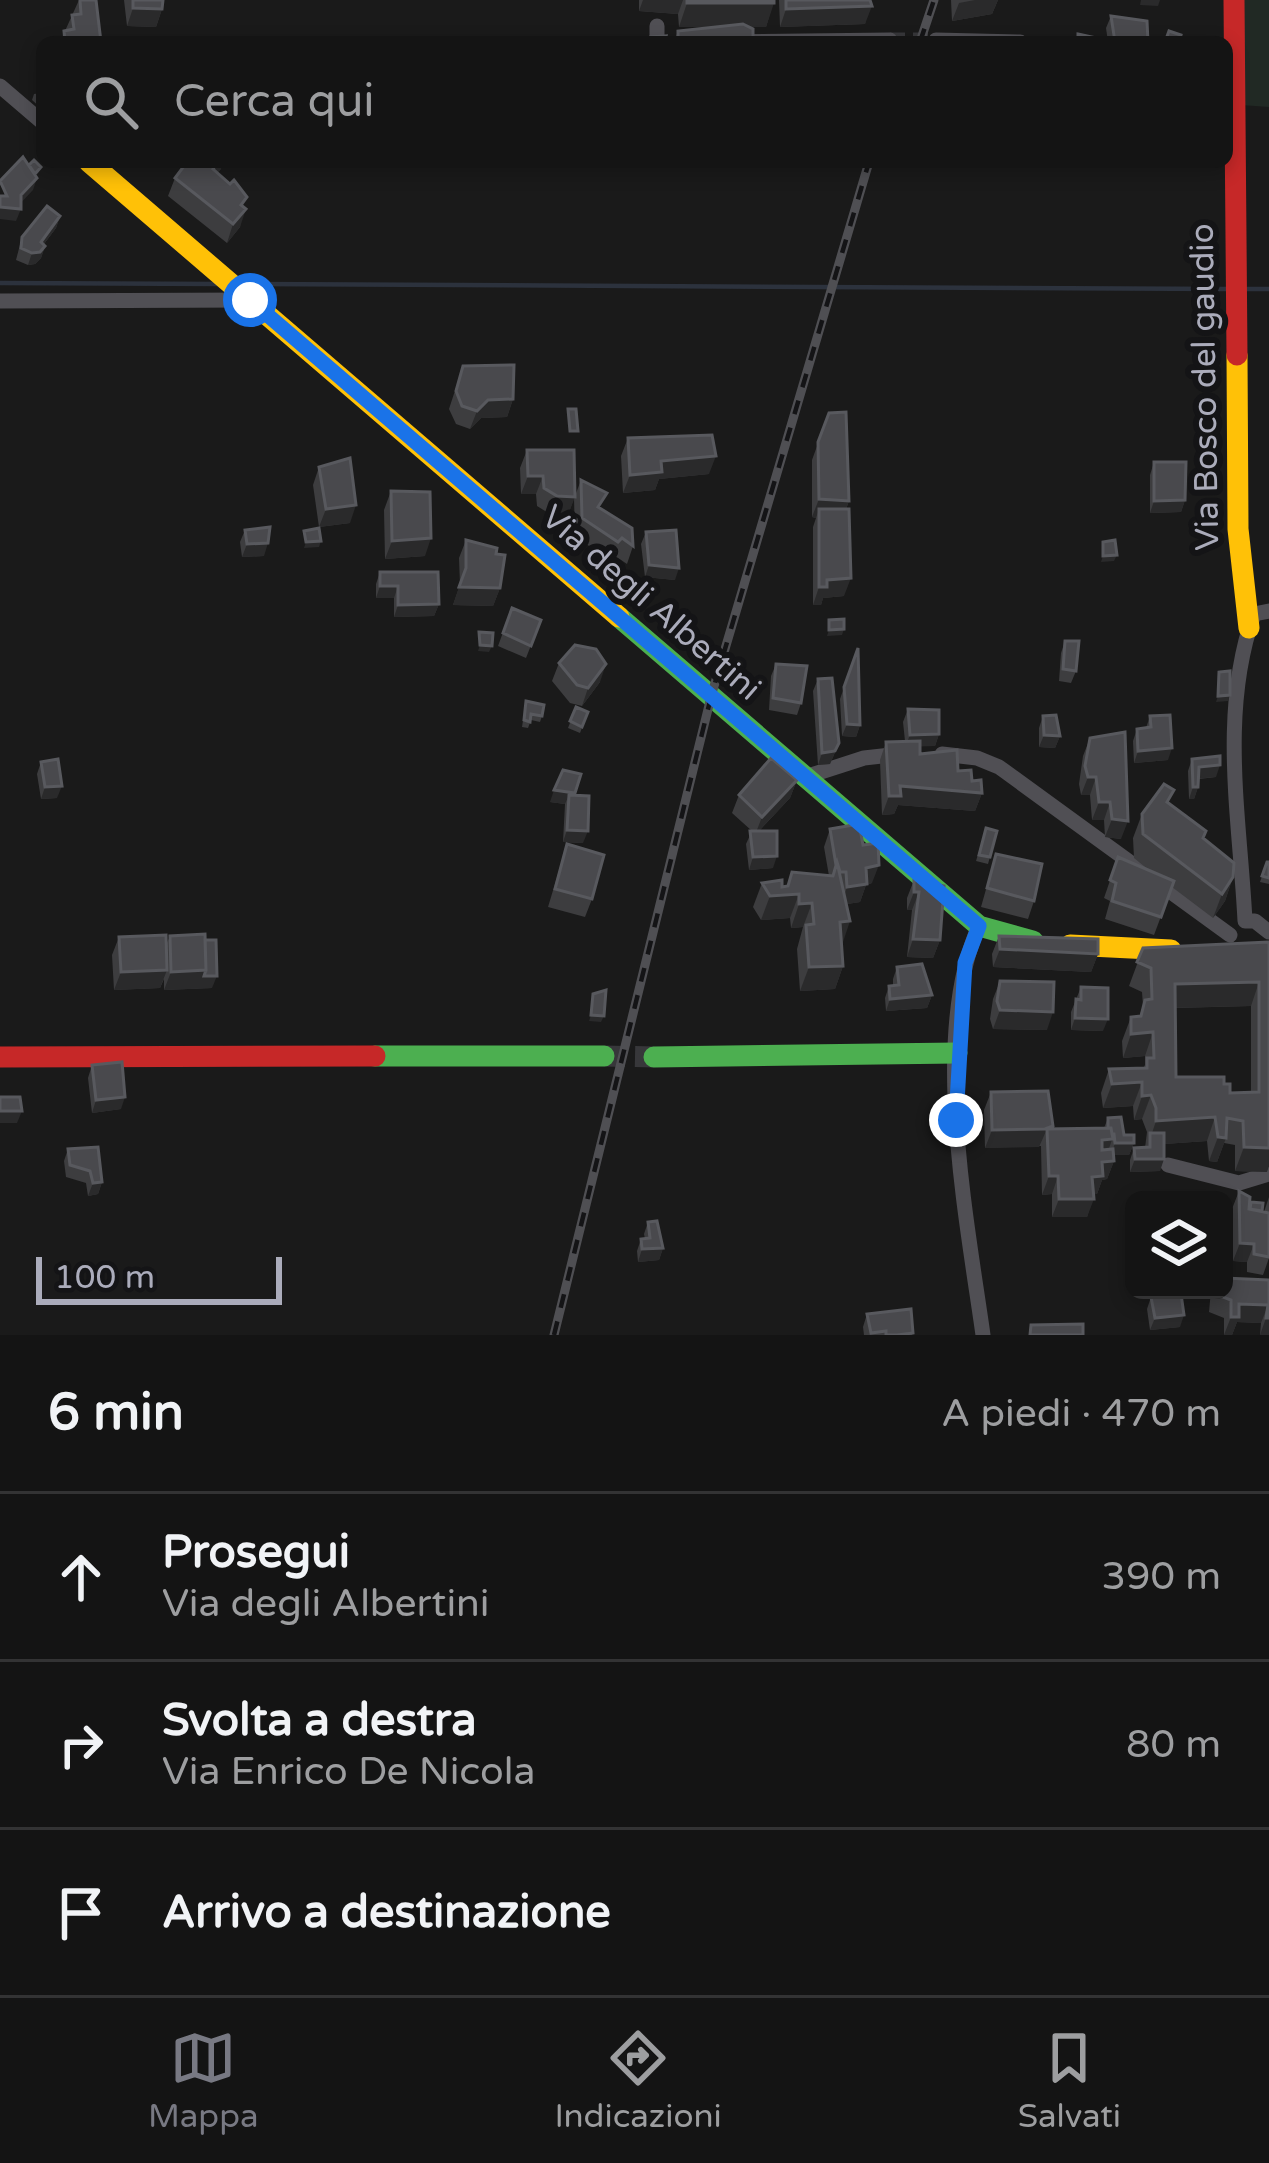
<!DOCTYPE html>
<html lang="it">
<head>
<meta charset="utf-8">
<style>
  :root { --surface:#141414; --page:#212122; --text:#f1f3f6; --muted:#9d9ea0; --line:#333334; --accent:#787983 }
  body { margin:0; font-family:"Varela Round",sans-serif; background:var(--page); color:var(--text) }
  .controls { position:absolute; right:36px; bottom:36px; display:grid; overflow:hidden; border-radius:18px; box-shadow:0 6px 18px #0003 }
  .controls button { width:108px; height:108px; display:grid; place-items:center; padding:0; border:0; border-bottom:3px solid var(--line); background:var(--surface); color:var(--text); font:60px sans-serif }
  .scale { position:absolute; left:36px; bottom:30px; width:246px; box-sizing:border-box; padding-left:12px; border:6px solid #abacbb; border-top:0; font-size:33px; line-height:42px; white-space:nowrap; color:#abacbb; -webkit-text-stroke:9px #141416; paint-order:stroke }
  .stop { position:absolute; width:36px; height:36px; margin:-27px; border:9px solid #1a73e8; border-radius:50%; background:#fff }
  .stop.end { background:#1a73e8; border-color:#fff; box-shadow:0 3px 12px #0008 }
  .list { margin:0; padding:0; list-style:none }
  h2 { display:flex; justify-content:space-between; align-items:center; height:156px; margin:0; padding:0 48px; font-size:51px }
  h2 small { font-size:39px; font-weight:400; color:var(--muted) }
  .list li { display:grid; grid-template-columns:78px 1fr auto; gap:36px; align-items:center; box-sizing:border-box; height:168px; padding:0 48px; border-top:3px solid var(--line) }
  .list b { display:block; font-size:45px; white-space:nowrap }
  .list p { margin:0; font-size:39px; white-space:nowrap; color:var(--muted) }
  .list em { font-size:39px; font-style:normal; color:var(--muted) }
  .icon { flex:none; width:66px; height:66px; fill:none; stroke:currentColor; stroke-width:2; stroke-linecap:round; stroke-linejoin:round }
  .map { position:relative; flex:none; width:1269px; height:1335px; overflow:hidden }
  .search { position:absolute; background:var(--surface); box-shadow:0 6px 18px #0003; left:36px; right:36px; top:36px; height:132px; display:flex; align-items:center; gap:30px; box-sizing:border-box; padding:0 42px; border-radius:18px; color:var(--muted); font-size:45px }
  .sheet { height:660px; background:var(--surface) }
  nav { display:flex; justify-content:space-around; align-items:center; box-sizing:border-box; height:168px; border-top:3px solid var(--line); background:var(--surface); font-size:33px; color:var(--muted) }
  nav a { display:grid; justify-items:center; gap:6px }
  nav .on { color:var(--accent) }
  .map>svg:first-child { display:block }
  .green { fill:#212924 }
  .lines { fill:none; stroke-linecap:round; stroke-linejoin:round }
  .stream { stroke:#2c323d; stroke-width:4.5 }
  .street-tunnel { stroke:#37373a; stroke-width:15; stroke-dasharray:15 8; stroke-linecap:butt }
  .secondary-tunnel { stroke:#37373a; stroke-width:21; stroke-dasharray:21 10; stroke-linecap:butt }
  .street { stroke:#504f54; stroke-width:15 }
  .fast { stroke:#4caf50; stroke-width:21 }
  .slow { stroke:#ffc107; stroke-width:21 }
  .jam { stroke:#c62828; stroke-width:21 }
  .rail-casing { stroke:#4f4f53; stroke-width:9 }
  .rail { stroke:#141416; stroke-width:4.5; stroke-dasharray:14; stroke-linecap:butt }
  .wall { fill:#3d3d3f; fill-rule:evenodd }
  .shaded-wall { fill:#2a2a2b }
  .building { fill:#49494d; stroke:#58595e; stroke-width:3; fill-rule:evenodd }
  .route { stroke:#1a73e8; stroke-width:15 }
  .labels { text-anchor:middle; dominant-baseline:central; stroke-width:12; stroke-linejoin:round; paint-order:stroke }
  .street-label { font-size:33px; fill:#abacbb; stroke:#141416 }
</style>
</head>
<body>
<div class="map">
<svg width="1269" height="1335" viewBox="0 0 1269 1335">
  <rect width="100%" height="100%" fill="#1a1a1a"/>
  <path class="green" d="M1240,0H1269V107L1241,105Z"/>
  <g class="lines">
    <path class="stream" d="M0,283L219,284
      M243,284L1227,289
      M1245,289H1269"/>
    <path class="street-tunnel" d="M890,40H936"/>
    <path class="secondary-tunnel" d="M604,1056L654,1057"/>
    <path class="street" d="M657,26V42
      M936,40L1020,42
      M715,42L890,40
      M0,86L42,122
      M0,301L250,300
      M942,754L977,758L999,767L1230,935
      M802,778L864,758L900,754
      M1245,921C1240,819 1219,713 1254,614L1269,611
      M1245,921H1255L1269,932
      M979,926C930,1034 967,1220 983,1335
      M1168,1165L1239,1183L1269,1174"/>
    <path class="fast" d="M619,617L979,926L1033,941
      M375,1056H604
      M654,1057L957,1053"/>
    <path class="slow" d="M89,162L619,617
      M1237,355L1238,529L1249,628
      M1070,945L1171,950"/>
    <path class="jam" d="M1234,0L1237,355
      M0,1057L375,1056"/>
    <defs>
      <path id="rail" d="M920,42L934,0
        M554,1335L712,693L869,162"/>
    </defs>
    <use href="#rail" class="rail-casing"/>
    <use href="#rail" class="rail"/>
  </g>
  <path class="wall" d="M79,0L101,42H60Z
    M124,0H163L162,9L156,27L127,26Z
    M639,0H774L766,27H749L753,42H674L678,31L717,27H679L678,14L639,11Z
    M779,0H870L865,24L780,27Z
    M951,0H998L992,14L952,21Z
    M1111,16L1148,42H1108L1106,28Z
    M42,93V109L32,100L34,94Z
    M221,169L217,173L243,206L240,227L227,243L168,196L175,178Z
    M60,216L56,228L44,244L45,246L41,258L35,264L28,265L16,260L22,237Z
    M463,366L513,399L507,417L481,418L470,429L456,424L449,409Z
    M829,413L849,501L846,509L844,596L823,598L821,605H813V527L816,518L812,517V460Z
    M628,438L709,474L659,479L655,490L623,493L621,456Z
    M527,450L575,496L581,480L601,508L633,546L627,564L615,556L611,560L575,537L574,498L568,515L550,514L537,506L536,494H521L520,468Z
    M1154,462L1185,500L1181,512L1150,513V475Z
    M319,467L350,523L319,527L313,485Z
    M391,491L425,556L385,559L384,510Z
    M245,530L264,556L242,557L240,542Z
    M646,532L675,580L645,577L641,544Z
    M466,540L496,554L500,588L493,606L453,605L460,585L459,558Z
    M380,572L439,604L434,616L394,617V598H376V584Z
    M512,608L541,620L526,658L498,646Z
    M1065,641L1076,671L1071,683L1059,681L1061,653Z
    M858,648L860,725L856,737L842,736L840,699Z
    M559,663L600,682L582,706L570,703L552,681Z
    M776,664L801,703L797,715L769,710L771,676Z
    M818,679L839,743L830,764L818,765L813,691Z
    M526,701L542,716L540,722L531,720L528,728L522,727Z
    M576,707L588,712L580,733L568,728Z
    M908,709L939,734L935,746H920V754L958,771L972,781L982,793L975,811L898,805L894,814L882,815L880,760L886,742L905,741L903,722Z
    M1043,716L1060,736L1055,748L1039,747V728Z
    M1150,716L1168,760L1134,763L1133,741L1137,729L1146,728Z
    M1090,738L1121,839L1105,837L1104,820H1092L1090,795H1081L1079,784L1083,756Z
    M1192,759L1216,777L1199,779L1198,787L1194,799H1189L1188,771Z
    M41,762L57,798L41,799L37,774Z
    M797,780L790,798L759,831L773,868L749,870L746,844L752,831L732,813L739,795Z
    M574,795L583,843L563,842L565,804L550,802Z
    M1170,803L1203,838L1233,877L1225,901L1213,918L1172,887L1154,935L1105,919L1110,901L1104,898L1118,857L1150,871L1134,858L1133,838L1142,814Z
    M986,828L997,831L988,864L976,861Z
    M830,829L872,883L866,885L860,902L847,904L842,945L843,966L835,989L800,991L797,949L803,927L791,928L790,918L761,920L753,907L762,883L782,887L829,876L824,847Z
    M567,844L592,899L585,917L548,907Z
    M996,854L1034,901L1028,919L981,907Z
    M1267,862H1269V884L1260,882Z
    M914,880L940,940L933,958L907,957L912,910H907V898Z
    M170,936L212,988L164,990V979L160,988L114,990L112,955L119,937L166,945Z
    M999,936L1098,954L1091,972L993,967L992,954Z
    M1269,942L1267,1172L1235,1171V1145L1224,1143L1217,1162L1209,1161L1207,1141L1164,1144L1160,1171L1130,1172V1160L1134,1148H1145L1147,1132L1142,1119L1134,1120L1133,1106L1103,1108L1101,1093L1109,1069L1143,1068L1145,1065V1056L1123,1058L1122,1041L1131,1017H1139L1143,1006L1142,992L1129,986L1143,948ZM1251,1006V1092L1230,1093L1224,1084L1176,1077L1175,1008Z
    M897,967L932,995L927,1008L886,1011L885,998L889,986L893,985V979Z
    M1000,981L1047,1030L993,1029L990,1019L993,999Z
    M1081,987L1103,1031L1071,1030V1012Z
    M92,1065L121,1109L92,1113L88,1078Z
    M991,1092L1053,1126L1052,1129L1104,1128L1108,1118L1134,1143L1129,1155H1114V1161L1107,1179L1102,1180L1097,1194H1094L1087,1217H1052V1194L1042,1195L1041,1146L985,1148L984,1110Z
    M68,1149L102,1182L98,1194L88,1196L86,1183L66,1177L64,1161Z
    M1239,1191L1249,1206L1264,1212L1269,1197V1258L1263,1275L1247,1272V1262L1233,1261L1232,1209Z
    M648,1222L663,1248L659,1260L638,1262L637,1251L641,1239H645L644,1234Z
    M1224,1253L1227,1271L1224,1278L1269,1280V1335H1260L1261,1323L1237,1322L1232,1335H1224V1318L1209,1312L1211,1290H1224Z
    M1151,1297L1180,1327L1150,1330L1147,1309Z
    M867,1314L913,1333L912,1335H864L863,1327Z"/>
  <path class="shaded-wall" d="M643,0H683L678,14L639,11Z
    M975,0H998L992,14L952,21L959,3Z
    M1141,0H1160L1158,6L1140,5Z
    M687,3H774L766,27H679Z
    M872,6L865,24L780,27L786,9Z
    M133,8L162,9L156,27L127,26Z
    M218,162H223L221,169L206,187L213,169Z
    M37,178L33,190L17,207L21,195Z
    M0,207L21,209L16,221L0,219Z
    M246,209L240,227L227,243L233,224Z
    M60,216L56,228L38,252L45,246L41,258L35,264L28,265L32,253Z
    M513,399L507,417L481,418L470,429L477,411L488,400Z
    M716,456L709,474L659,479L655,490L623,493L630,475L661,461Z
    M528,476H543L536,494H521Z
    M557,496L575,497L568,515L550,514Z
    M819,499L849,501L842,519L819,509L816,518L812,517Z
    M1185,500L1181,512L1150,513L1154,501Z
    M356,505L350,523L319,527L326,509Z
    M431,538L425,556L385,559L392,541Z
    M321,541L319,547L304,548L306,542Z
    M268,543L264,556L242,557L247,544Z
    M1117,555L1114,561L1101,562L1103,556Z
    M649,565L679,568L675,580L645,577Z
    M851,578L844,596L823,598L821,605H813L819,587L827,580Z
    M380,586H398L394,598H376Z
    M459,587L500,588L493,606L453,605Z
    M439,604L434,616L394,617L398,605Z
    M844,629L842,635L827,636L829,630Z
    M480,645L492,646L489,652L478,651Z
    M606,664L600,682L582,706L588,688Z
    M1230,695L1228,701L1216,702L1218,696Z
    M847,724L860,725L856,737L842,736Z
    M939,734L935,746L905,747L910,735Z
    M1044,735L1060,736L1055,748L1039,747Z
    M839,743L830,764L818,765L822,753Z
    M1172,748L1168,760L1134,763L1138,751Z
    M1220,765L1216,777L1194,779L1199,767Z
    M1088,777H1096L1090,795H1081Z
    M797,780L790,798L755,835L762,817Z
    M62,786L57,798L41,799L45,787Z
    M900,786L982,793L975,811L898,805L894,814L882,815L889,796Z
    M1193,787H1198L1194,799H1189Z
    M554,790L575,793L570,805L569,795L565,804L550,802Z
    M1099,802H1110L1104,820H1092Z
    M1112,819L1128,821L1121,839L1105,837Z
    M567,830L588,831L583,843L563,842Z
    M777,856L773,868L749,870L753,857Z
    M879,865L872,883L866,885L860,902L841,905L847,887L866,868Z
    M1233,877L1225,901L1213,918L1222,894Z
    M914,892H919L912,910H907Z
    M799,894L790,918L761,920L770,896Z
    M812,903L803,927L791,928L799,904Z
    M850,921L842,945L840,922Z
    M913,939L940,940L933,958L907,957Z
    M1000,949L1098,954L1091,972L993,967Z
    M843,966L835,989L800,991L809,967Z
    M167,970L160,988L114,990L121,972Z
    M206,970L217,976L212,988L164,990L171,972Z
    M1259,982L1251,1006L1166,1008L1175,984Z
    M932,995L927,1008L886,1011L890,999Z
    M1000,1010L1053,1012L1047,1030L993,1029Z
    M591,1015L604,1016L601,1022L589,1021Z
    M1075,1018L1108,1019L1103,1031L1071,1030Z
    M1153,1032L1145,1056L1123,1058L1131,1034Z
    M1142,1082L1133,1106L1103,1108L1112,1084Z
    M1151,1095L1142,1119L1134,1120L1142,1096Z
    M125,1097L121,1109L92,1113L96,1100Z
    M0,1111H22L17,1123H0Z
    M1215,1117L1207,1141L1150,1145V1139L1156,1121Z
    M1053,1126L1047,1142V1129L1039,1147L985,1148L992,1130Z
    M1108,1134H1114L1106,1157L1095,1158L1102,1140Z
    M1218,1137L1226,1138L1217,1162L1209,1161Z
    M1115,1143H1134L1129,1155H1111Z
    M1244,1147L1269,1148V1166L1267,1172L1235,1171Z
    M1135,1159H1164L1160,1171L1130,1172Z
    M1114,1161L1107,1179L1102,1180L1097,1194L1086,1195L1092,1177L1102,1162Z
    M1049,1176H1058L1052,1194L1042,1195Z
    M102,1182L98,1194L88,1196L93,1183Z
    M1059,1199H1094L1087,1217H1052Z
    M1240,1243L1254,1244L1247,1262L1233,1261Z
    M663,1248L659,1260L638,1262L642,1249Z
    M1239,1304L1268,1305L1261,1323L1237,1322L1232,1335H1224L1231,1317Z
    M1184,1315L1180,1327L1150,1330L1155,1318Z
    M1266,1318H1269V1335H1260Z"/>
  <path class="building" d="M80,0H96L101,42H65L64,31L74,29L72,15L81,14Z
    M133,0H163L162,9L133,8Z
    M687,0H774V3H687Z
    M786,0H870L872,6L786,9Z
    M1111,16L1147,21L1148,42H1115Z
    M743,24L753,29V42H678V31Z
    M1169,31L1181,35L1179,42H1165Z
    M1078,34L1101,39L1102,42H1078Z
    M666,36L664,42H652L651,37Z
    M23,157L37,178L21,195V209L0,207V196H7L0,181Z
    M34,160L41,167L35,174L29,165Z
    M187,162H218L213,169L230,184L234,180L247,197L241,205L246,209L233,224L175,178Z
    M47,206L60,216L41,242L45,246L40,252L32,253L21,248L22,237Z
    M514,365L513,399L488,400L477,411L462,406L456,391L463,366Z
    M568,409H576L578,431H570Z
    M846,412L849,501L819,499L818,442L829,413Z
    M712,435L716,456L661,461L662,472L630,475L628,438Z
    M527,450H574L575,497L557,496L544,488L543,476H528Z
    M350,458L356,505L326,509L319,467Z
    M1154,462H1186L1185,500L1154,501Z
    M581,480L607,493L598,507L632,528L633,546L622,538L618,542L582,518Z
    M391,491L430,492L431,538L392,541Z
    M819,509H849L851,578L827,580V587H819Z
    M270,527L268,543L247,544L245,530Z
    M319,528L321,541L306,542L304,531Z
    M676,530L679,568L649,565L646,532Z
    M466,540L497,548L496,554L505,555L500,588L459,587L466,568Z
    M1115,540L1117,555L1103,556V542Z
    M380,572H438L439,604L398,605V586H380Z
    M512,608L541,620L531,646L503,633Z
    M844,619V629L829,630V620Z
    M479,632L493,633L492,646L480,645Z
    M1065,641H1079L1076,671L1063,669Z
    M575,645L596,649L606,664L588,688L577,685L559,663Z
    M858,648L860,725L847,724L844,687Z
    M776,664L807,666L801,703L773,698Z
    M1230,671V695L1218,696L1219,672Z
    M832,678L839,743L835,751L822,753L818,679Z
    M526,701L544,705L542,716L531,714L530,722L524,720Z
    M576,707L588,712L582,727L570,721Z
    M908,709L939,710V734L910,735Z
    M1056,715L1060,736L1044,735L1043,716Z
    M1170,715L1172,748L1138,751L1137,729L1151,727L1150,716Z
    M1125,732L1128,821L1112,819L1110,802H1099L1096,777H1088L1085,766L1090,738Z
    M920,741V754L957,750L958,771L971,770L972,781L981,780L982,793L900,786L901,796H889L886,742Z
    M1220,756V765L1199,767L1198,787H1193L1192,759Z
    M771,758L797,780L762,817L739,795Z
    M58,759L62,786L45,787L41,762Z
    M563,770L581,774L575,793L554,790Z
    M1164,784L1174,790L1167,802L1206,831L1203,838L1234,863L1233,877L1222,894L1143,834L1142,814Z
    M569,795L589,796L588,831L567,830Z
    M859,824L863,845L878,843L879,865L866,868L867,884L847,887L846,872H840L837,862L836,865L830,829Z
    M986,828L997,831L990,857L979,855Z
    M750,831H777V856L753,857Z
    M567,844L604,855L592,899L555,889Z
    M996,854L1042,864L1034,901L987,888Z
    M1118,857L1174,881L1161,917L1112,901L1116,883L1110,880Z
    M837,862L850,921L840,922L843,966L809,967L806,925L814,924L812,903L799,904V894L770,896L762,883L782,880V887L788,886L792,872L833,876Z
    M1267,862H1269V878L1262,876Z
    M914,880L944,886L940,940L913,939L919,892H914Z
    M205,934L206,970L171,972L170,936Z
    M166,935L167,970L121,972L119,937Z
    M999,936L1098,939V954L1000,949Z
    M205,940H216L217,976H204L206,970Z
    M1269,942V1148L1244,1147L1243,1121L1227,1118L1226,1138L1218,1137L1215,1117L1156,1121V1108L1151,1095L1142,1096V1082L1112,1084L1109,1069L1147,1068V1058H1154L1153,1032L1131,1034V1017L1141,1016L1145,1000L1152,999L1151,968L1137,962L1143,948ZM1259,982V1092L1230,1093V1084H1224V1077H1176L1175,984Z
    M922,964L932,995L890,999L889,986L899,985L897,967Z
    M1000,981L1054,982L1053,1012L1000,1010L997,1001Z
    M1081,987L1108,988V1019L1075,1018L1076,999L1081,1000Z
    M606,990L604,1016L591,1015L593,994Z
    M122,1062L125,1097L96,1100L92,1065Z
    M1048,1091L1053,1126L1045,1129L992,1130L991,1092Z
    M0,1097H20L22,1111H0Z
    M1121,1117L1124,1135H1134V1143H1115L1114,1134H1112L1111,1128H1108V1118Z
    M1111,1128L1113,1139L1102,1140V1150L1113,1149L1114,1161L1102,1162L1103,1176L1092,1177L1094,1199H1059L1058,1176H1049L1047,1129Z
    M1150,1133H1164V1159H1135L1134,1148L1150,1147Z
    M98,1147L102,1182L93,1183L90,1171L70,1165L68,1149Z
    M1239,1191L1250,1197L1249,1209L1269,1213V1257L1254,1254V1244L1240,1243Z
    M1251,1202L1263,1203L1262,1211L1250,1209Z
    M657,1221L663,1248L642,1249L641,1239L650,1238L648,1222Z
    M1224,1253L1230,1254L1227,1271L1224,1270Z
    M1224,1278L1269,1280V1318H1266L1268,1305L1239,1304V1317H1231V1300L1215,1294V1290H1224Z
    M1181,1294L1184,1315L1155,1318L1151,1297Z
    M911,1309L913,1333L897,1335H886V1331L871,1333L867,1314Z
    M1083,1324V1335H1030L1031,1325Z"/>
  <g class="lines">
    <path class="route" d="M250,300L979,926L965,963L956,1120"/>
  </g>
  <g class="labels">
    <g class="street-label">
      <text transform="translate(1205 387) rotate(-91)">Via Bosco del gaudio</text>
      <text transform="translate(651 603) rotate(41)">Via degli Albertini</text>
    </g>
  </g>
</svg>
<div class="controls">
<button><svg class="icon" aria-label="layers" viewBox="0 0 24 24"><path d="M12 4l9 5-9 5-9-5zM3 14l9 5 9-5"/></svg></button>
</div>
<div class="scale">100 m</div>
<div class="stop" style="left:250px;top:300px"></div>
<div class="stop end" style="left:956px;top:1120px"></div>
<div class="search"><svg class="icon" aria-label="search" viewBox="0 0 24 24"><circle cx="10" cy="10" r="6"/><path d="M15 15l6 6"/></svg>Cerca qui</div>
</div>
<section class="sheet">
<h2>6 min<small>A piedi · 470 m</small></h2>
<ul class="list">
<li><svg class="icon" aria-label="ahead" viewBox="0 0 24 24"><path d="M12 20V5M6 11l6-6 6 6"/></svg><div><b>Prosegui</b><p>Via degli Albertini</p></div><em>390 m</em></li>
<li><svg class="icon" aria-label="right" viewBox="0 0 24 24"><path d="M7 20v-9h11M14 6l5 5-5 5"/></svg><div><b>Svolta a destra</b><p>Via Enrico De Nicola</p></div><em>80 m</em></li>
<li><svg class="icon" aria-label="arrive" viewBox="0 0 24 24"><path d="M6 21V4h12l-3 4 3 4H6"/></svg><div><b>Arrivo a destinazione</b></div></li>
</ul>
</section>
<nav>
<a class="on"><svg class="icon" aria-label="map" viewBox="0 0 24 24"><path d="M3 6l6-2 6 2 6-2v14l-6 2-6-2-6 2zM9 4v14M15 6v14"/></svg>Mappa</a>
<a><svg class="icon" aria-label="directions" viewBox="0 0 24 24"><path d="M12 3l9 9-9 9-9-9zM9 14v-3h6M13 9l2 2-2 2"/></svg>Indicazioni</a>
<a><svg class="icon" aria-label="saved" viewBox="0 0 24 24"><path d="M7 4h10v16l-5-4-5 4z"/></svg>Salvati</a>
</nav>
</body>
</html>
